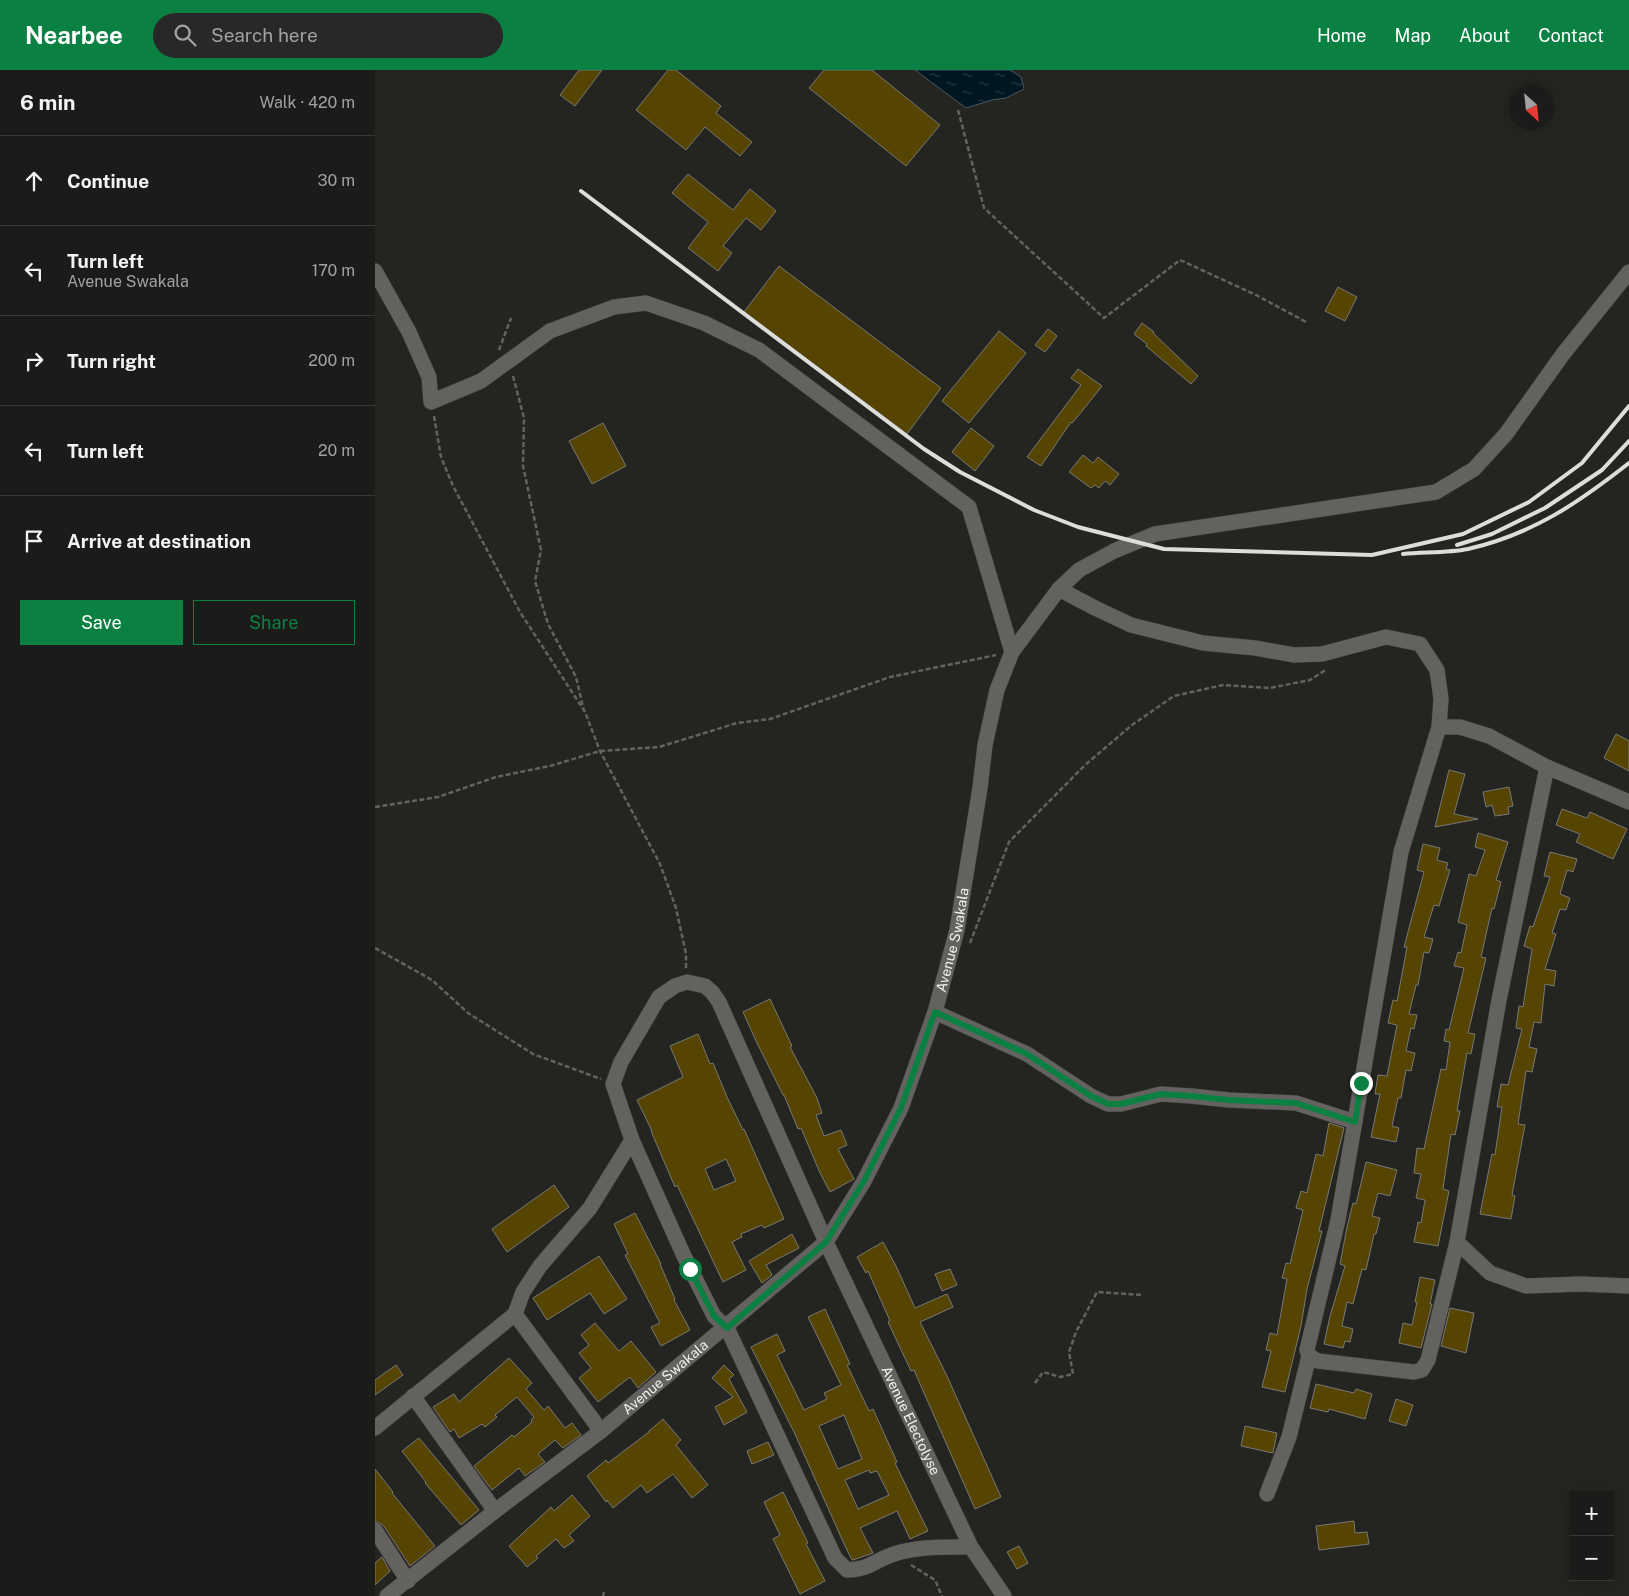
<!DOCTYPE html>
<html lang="en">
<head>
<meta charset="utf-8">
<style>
  :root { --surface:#1b1b19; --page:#282826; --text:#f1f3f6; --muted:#a0a1a2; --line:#393938; --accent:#0b8043 }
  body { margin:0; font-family:"Public Sans",sans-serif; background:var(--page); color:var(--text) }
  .controls { position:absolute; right:15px; bottom:15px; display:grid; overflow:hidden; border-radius:0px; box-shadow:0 2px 12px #0003 }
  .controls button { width:45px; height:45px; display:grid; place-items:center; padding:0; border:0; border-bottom:1px solid var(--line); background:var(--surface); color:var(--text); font:25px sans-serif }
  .compass { position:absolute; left:1134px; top:15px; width:45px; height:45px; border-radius:50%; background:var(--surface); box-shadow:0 2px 12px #0003; rotate:153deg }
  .stop { position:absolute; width:15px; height:15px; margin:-11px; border:4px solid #0b8043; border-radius:50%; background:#fff }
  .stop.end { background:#0b8043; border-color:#fff; box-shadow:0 1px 5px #0008 }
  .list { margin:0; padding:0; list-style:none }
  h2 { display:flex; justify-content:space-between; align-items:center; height:65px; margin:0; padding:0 20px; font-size:21px }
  h2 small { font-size:16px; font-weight:400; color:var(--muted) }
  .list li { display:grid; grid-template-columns:32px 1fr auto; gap:15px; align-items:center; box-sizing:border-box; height:90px; padding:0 20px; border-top:1px solid var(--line) }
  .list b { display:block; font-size:19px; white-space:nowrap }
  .list p { margin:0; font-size:16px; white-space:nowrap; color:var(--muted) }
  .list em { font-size:16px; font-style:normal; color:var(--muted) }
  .actions { display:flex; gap:10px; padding:15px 20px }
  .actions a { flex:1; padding:11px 0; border:1px solid var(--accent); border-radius:0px; text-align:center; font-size:18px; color:var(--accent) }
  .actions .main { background:var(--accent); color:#fff }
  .icon { flex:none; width:28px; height:28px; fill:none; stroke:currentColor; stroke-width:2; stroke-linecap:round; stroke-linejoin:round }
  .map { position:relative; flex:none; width:1254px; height:1526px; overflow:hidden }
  header { display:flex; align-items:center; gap:30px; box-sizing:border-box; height:70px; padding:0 25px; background:var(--accent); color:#fff }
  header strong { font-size:24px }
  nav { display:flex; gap:28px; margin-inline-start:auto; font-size:18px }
  .search { width:350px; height:45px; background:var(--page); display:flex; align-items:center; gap:12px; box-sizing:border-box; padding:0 18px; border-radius:28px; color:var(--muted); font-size:19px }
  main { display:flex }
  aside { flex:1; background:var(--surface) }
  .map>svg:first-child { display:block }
  .water { fill:url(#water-ripples); stroke:#495960 }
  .building { fill:#564402; stroke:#797875; fill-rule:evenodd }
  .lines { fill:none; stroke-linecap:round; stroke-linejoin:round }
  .minor-casing { stroke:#403f3d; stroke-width:16 }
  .path { stroke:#62625f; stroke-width:2.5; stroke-dasharray:5 2.5; stroke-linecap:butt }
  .minor { stroke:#63625f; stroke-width:15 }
  .rail { stroke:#dddddb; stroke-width:4 }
  .route { stroke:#0b8043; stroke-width:6 }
  .labels { text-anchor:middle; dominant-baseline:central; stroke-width:4; stroke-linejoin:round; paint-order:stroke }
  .street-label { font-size:14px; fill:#f2f2f0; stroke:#242421 }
</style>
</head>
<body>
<header>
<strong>Nearbee</strong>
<div class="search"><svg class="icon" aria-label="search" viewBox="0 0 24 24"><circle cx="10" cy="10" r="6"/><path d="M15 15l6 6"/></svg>Search here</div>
<nav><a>Home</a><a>Map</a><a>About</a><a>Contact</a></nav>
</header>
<main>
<aside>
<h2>6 min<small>Walk · 420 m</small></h2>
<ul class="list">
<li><svg class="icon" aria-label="ahead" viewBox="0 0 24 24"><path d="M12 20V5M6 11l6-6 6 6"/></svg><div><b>Continue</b></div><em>30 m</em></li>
<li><svg class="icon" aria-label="left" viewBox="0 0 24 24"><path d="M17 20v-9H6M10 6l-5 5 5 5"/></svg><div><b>Turn left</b><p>Avenue Swakala</p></div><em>170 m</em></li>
<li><svg class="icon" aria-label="right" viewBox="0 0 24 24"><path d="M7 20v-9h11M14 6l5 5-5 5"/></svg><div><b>Turn right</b></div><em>200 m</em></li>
<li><svg class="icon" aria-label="left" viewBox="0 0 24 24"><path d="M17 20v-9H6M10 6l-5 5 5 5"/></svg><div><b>Turn left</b></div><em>20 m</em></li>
<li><svg class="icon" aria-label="arrive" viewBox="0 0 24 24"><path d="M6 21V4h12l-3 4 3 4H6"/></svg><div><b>Arrive at destination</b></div></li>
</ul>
<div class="actions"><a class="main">Save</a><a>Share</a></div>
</aside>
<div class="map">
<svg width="1254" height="1526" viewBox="0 0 1254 1526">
  <defs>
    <pattern id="water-ripples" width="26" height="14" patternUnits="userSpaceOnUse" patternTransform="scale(1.25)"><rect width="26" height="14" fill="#001722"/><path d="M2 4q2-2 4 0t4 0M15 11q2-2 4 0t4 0" fill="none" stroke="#263942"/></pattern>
  </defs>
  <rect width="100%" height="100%" fill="#242421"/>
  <path class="water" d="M540,0H635L646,7L649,19L631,28L617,30L591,38Z"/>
  <path class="building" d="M204,0H227L200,36L185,25Z
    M293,0H301L346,36L341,43L377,72L365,86L330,57L311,80L261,40Z
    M449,0H497L565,55L531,96L434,18Z
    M313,104L358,140L375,119L401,141L386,160L371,148L348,176L357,183L343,201L313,178L333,152L297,123Z
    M404,196L566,318L532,364L369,242Z
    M963,217L982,227L970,251L950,241Z
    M767,253L779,262L778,263L823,306L816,314L771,276L772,274L759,264Z
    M673,259L682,266L670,282L660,275Z
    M624,261L651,283L594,353L567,331Z
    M703,299L727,316L708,340L697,353L696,352L666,396L652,387L706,315L696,308Z
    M228,353L251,396L217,414L194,371Z
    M596,358L619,376L600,401L577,382Z
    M708,385L718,393L723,387L744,404L735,415L730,411L724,418L720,415L716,418L694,402Z
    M1241,664L1254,671V701L1229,688Z
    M1074,700L1090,704L1079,744L1103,749L1060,757Z
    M1134,717L1138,736L1133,737L1134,744L1120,746L1117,735L1111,737L1108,722Z
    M1187,739L1212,748L1215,742L1252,759L1238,789L1201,772L1205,764L1181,755Z
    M1103,763L1133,772L1121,810L1126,812L1119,839L1117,838L1106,887L1111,888L1093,963L1100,964L1096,984L1092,983L1082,1041H1085L1080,1065L1076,1064L1068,1119L1074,1121L1063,1176L1039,1172L1043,1152L1046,1153L1050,1130L1041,1128L1046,1104L1039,1103L1042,1078L1049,1079L1066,999L1071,1000L1075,972L1069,971L1071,959L1074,960L1089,898L1079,896L1083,882L1086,883L1092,855L1083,852L1094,804L1101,806L1110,780L1100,777Z
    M1048,774L1065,778L1062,790L1073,793L1071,799L1075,800L1064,836L1059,835L1049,867L1058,869L1054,883L1049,882L1043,915H1041L1034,944L1042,945L1039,959L1036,958L1031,981L1040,983L1036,1001L1031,1000L1026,1028H1023L1017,1056L1024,1058L1021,1072L996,1067L1005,1024H1000L1003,1005L1012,1006L1022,955L1013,953L1018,930L1022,931L1032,877H1029L1049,802L1042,800Z
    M1175,782L1202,789L1198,802L1192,800L1185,824L1195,828L1191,840L1185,839L1177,863L1181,864L1170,899L1181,901L1179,916L1170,914L1166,953L1159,952L1154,977L1162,979L1157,1002L1151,1001L1143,1054L1150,1055L1137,1125L1140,1126L1136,1149L1105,1144L1117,1084L1120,1085L1127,1037H1122L1126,1014L1133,1015L1147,959L1141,958L1144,936L1148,937L1157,879L1149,876L1155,856L1158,857L1175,807L1169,806Z
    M395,929L417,976L415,977L442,1028L447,1043L441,1045L449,1066L466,1060L472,1075L463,1079L479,1109L455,1122L445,1103L426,1058L423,1059L409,1025H408L382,973L368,942Z
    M323,964L335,994L338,993L352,1027L368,1060L369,1059L409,1149L389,1158L387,1155L366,1164L367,1167L357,1172L371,1200L348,1212L302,1115L300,1117L276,1061H277L262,1030L308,1007L295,976ZM351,1089L361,1111L339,1120L330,1099Z
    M954,1053L969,1058L944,1161H947L932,1219L926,1256L910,1322L887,1317L896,1281L891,1280L895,1263L902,1265L912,1209L907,1208L911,1193L915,1194L928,1140L921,1138L926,1121L932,1123L941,1084L948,1086Z
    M991,1092L1022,1100L1015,1126L1003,1123L997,1146L1005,1148L1001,1164H999L991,1200L987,1199L978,1234L972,1232L967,1256L978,1259L975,1272L970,1271L968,1278L949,1274L955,1246L970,1196L965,1194L972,1157L978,1133L981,1134Z
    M179,1115L194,1137L132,1182L117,1159Z
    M260,1143L286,1194H285L300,1229L299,1230L315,1260L286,1276L276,1257L285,1253L250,1185L253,1184L239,1154Z
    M417,1164L424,1178L391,1195L397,1205L387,1213L374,1191Z
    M508,1172L521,1196L540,1238L572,1224L578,1237L545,1252L572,1306L626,1427L600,1439L539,1300L536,1301L513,1252L515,1251L493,1201L491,1203L482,1187Z
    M224,1186L252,1229L229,1244L215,1223L172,1250L158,1228Z
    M575,1199L582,1215L567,1221L560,1204Z
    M1045,1207L1060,1210L1055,1234H1057L1046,1278L1024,1273L1028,1253L1037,1255L1042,1232H1040Z
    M1075,1238L1099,1243L1091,1283L1066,1276Z
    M450,1239L475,1294L472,1295L494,1341L498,1339L522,1392L520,1393L553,1461L535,1469L522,1441L485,1458L498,1483L478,1490H477L470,1476L419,1362L376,1277L402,1264L410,1281L402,1285L429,1340L452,1329L449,1323L466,1315L433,1247ZM469,1345L487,1389L463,1399L444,1356ZM494,1400L495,1403L502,1401L514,1425L483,1439L470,1410Z
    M220,1253L244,1281L256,1271L281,1302L263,1318L255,1307L223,1332L204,1308L216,1298L204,1283L214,1275L206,1265Z
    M134,1288L157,1313L151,1319L169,1340L173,1336L190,1358L197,1353L206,1365L188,1378L180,1370L163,1384L170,1392L150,1406L144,1398L117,1420L99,1396L137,1365L139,1367L157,1352L156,1350L159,1347L142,1327L120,1345L122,1347L110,1357L107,1354L84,1368L79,1359L75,1362L58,1337L79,1324L84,1332Z
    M21,1295L28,1305L0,1325V1310Z
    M349,1295L359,1305L354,1309L372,1342L349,1355L340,1337L358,1327L337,1308Z
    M941,1314L979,1323L981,1319L997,1324L990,1349L954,1339L953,1342L935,1338Z
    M1021,1329L1038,1335L1031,1356L1014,1351Z
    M288,1349L306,1370L301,1375L333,1415L317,1428L298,1404L272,1423L266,1415L238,1438L232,1430L231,1432L212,1406L231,1390L233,1393L274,1362V1361Z
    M870,1356L902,1363L898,1383L866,1376Z
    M44,1368L104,1440L86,1455L50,1413L51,1412L27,1381Z
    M393,1372L399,1385L377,1394L372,1381Z
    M0,1399L18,1422L17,1423L60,1476L35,1496L8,1455L0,1451Z
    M408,1422L433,1473L431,1474L450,1511L425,1524L398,1469L405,1465L389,1432Z
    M197,1425L215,1446L194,1465L199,1471L189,1478L181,1469L161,1486L163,1488L152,1497L134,1476L176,1437L179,1441Z
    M979,1451L980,1463L992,1462L994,1474L944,1480L941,1456Z
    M644,1476L653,1493L642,1499L632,1482Z
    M7,1487L15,1501L0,1515V1493Z"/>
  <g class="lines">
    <defs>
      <g id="minor">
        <path d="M0,201L34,262L54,307L56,332L106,311L175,261L239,237L271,233L329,253L384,280L594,437L637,582"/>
        <path d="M684,519L720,538L756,555L828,573L880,578L919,585L947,584L1011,567L1045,574L1062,600L1066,629L1064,657L1026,782L963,1150L932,1280L934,1286L914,1367L892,1424"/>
        <path d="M1064,657H1085L1114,666L1172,697L1254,732"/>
        <path d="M560,942L652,984L716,1026L733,1034H746L786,1024L816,1026L854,1030L921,1033L980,1052"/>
        <path d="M1082,1172L1115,1203L1151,1216L1205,1214L1254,1216"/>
        <path d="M140,1244L226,1361"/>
        <path d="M934,1286L943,1291L1039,1302L1047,1300L1053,1290L1082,1172L1124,930L1172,697"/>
        <path d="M38,1326L120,1441"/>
        <path d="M0,1358L140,1244L148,1222L165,1196L215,1138L257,1070"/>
        <path d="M0,1460L33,1511"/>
        <path id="s1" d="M596,1477C570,1477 544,1476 519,1484C500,1490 494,1500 472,1500L460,1488L352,1258L339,1246L309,1186L257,1070L238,1014L246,992L284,927L300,916L312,912L330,916L337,922L344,932L451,1172L596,1477L629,1526"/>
        <path id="s2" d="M12,1526L120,1441L226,1361L451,1172L489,1111L526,1038L560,942L582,860L605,718L610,675L622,620L637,582L684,519L704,500L739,481L780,464L1061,422L1099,399L1131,364L1188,284L1254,202"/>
      </g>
    </defs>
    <use href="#minor" class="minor-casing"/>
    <path class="path" d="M583,40L609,138L729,248L805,190L881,225L933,253
      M124,280L136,248
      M138,306L149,348L148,396L166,480L160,511L173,554L201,607L209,641
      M59,346L66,387L78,416L145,542L210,642L225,681L285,794L301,838L311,884V898
      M0,737L63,727L121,707L175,696L225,681L284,677L362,653L395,649L515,607L621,585
      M595,873L634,772L710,695L757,655L799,626L848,615L895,618L935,610L952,599
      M0,878L57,910L93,943L158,984L226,1009
      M660,1313L668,1302L685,1307L698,1304L694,1282L701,1262L722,1222L767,1225
      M536,1495L560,1510L567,1526
      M228,1526L229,1522"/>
    <use href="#minor" class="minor"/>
    <path class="rail" d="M206,121L549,379L585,402L659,440L703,457L789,479L997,485L1088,464L1154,432L1207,393L1254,336
      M1082,475L1117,464L1170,438L1227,400L1254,371
      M1028,484C1049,482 1073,483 1093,479C1158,464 1203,433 1254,393"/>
  </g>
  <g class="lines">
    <path class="route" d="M315,1199L339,1246L352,1258L451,1172L489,1111L526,1038L560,942L652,984L716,1026L733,1034H746L786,1024L816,1026L854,1030L921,1033L980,1052L986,1013"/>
  </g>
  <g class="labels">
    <g class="street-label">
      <text stroke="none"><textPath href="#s2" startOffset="894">Avenue Swakala</textPath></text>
      <text stroke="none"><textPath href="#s2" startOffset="354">Avenue Swakala</textPath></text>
      <text stroke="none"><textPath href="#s1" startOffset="1301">Avenue Electolyse</textPath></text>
    </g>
  </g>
</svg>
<div class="controls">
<button>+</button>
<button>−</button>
</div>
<svg class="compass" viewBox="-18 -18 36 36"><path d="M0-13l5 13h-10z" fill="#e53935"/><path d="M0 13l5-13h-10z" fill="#a0a1a2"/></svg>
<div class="stop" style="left:315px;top:1199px"></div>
<div class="stop end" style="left:986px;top:1013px"></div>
</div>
</main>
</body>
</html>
